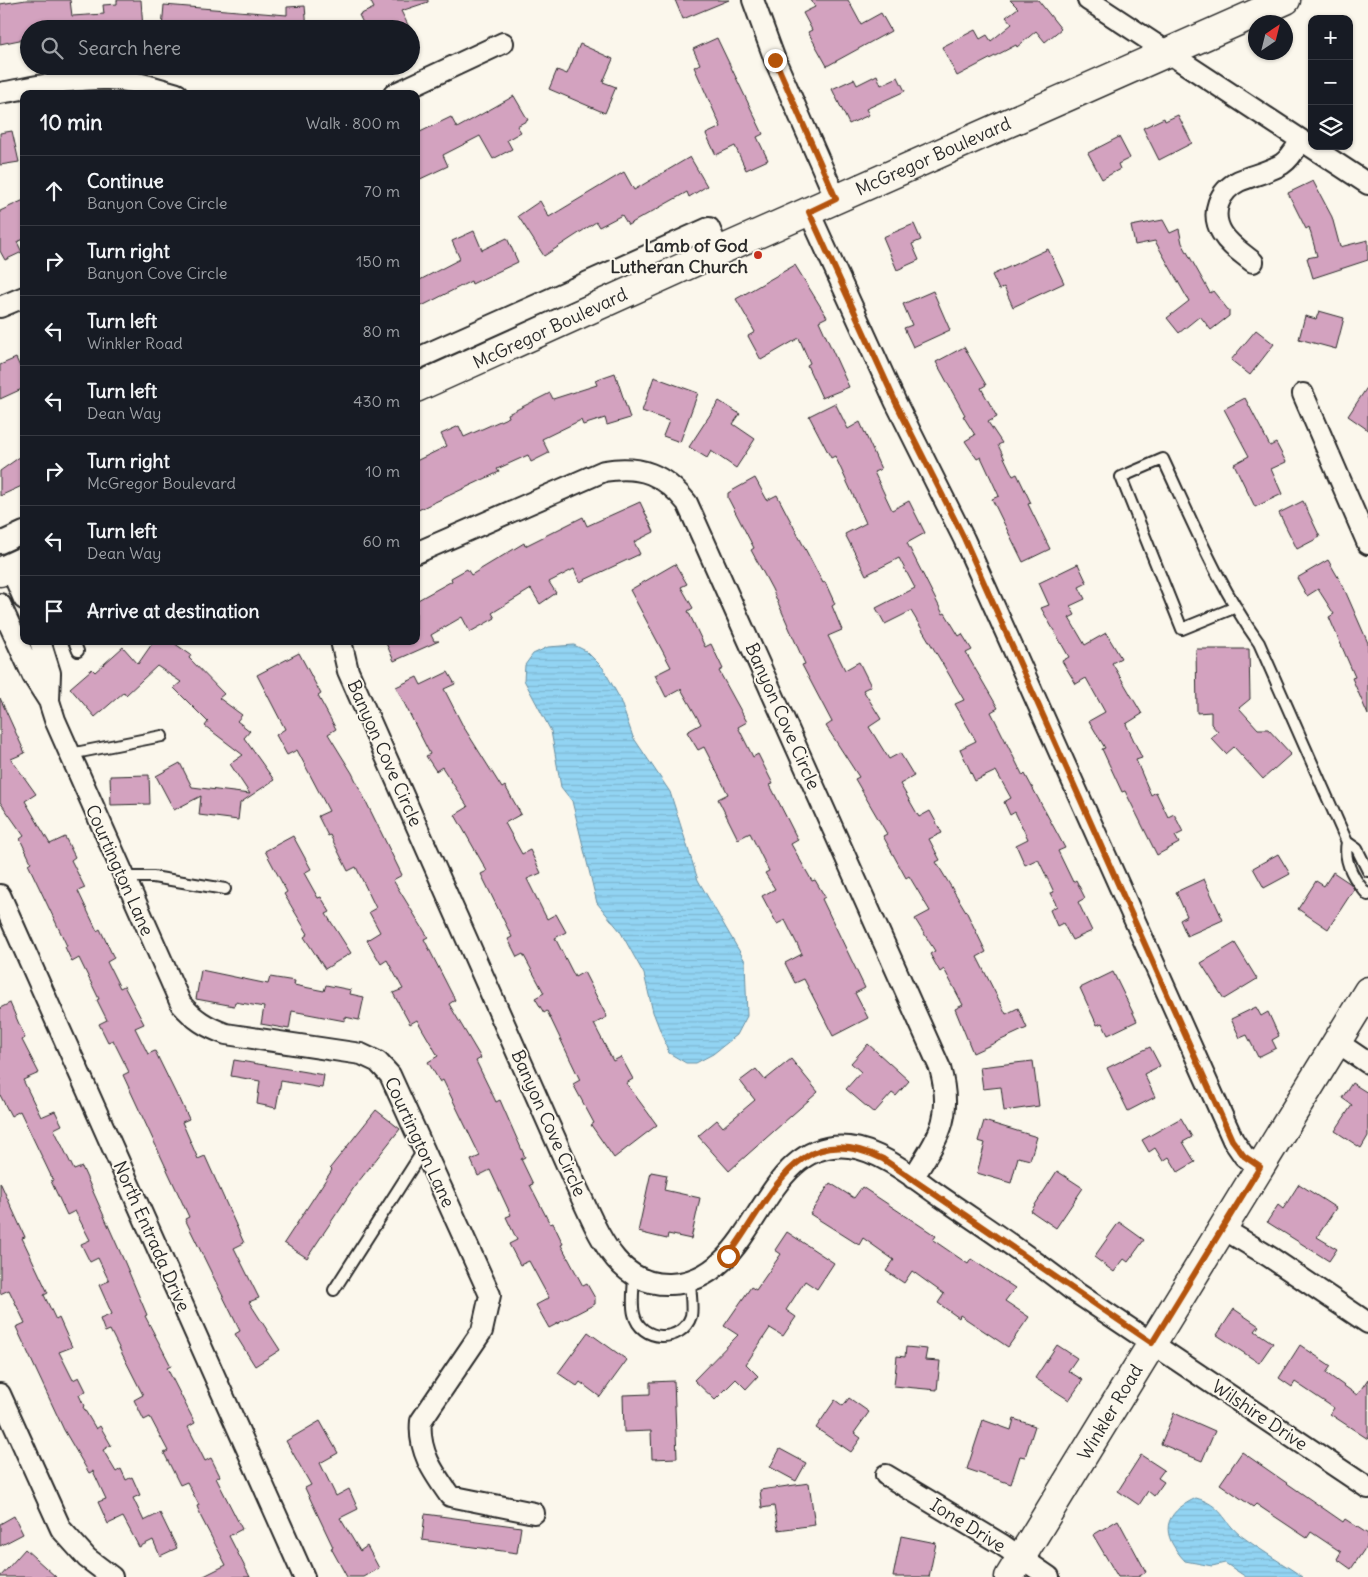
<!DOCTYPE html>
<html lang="en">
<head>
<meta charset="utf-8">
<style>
  :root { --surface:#171b24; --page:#242831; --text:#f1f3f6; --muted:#9ea1a6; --line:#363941 }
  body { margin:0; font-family:Delius,sans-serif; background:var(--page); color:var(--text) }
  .controls { position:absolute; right:15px; top:15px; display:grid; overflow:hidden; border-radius:10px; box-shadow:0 1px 4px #0004 }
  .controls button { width:45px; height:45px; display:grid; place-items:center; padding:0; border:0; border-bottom:1px solid var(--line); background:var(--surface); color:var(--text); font:25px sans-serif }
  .compass { position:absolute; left:1248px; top:15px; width:45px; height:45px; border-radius:50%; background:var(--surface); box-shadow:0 1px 4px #0004; rotate:35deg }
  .stop { position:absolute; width:15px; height:15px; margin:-11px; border:4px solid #b45309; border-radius:50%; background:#fff }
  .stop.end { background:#b45309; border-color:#fff; box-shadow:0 1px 5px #0008 }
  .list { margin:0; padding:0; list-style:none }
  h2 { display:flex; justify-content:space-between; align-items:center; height:65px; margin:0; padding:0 20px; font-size:21px }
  h2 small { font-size:16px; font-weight:400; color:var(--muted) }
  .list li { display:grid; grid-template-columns:32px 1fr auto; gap:15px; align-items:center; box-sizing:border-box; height:70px; padding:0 20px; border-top:1px solid var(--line) }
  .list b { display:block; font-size:19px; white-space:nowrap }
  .list p { margin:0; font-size:16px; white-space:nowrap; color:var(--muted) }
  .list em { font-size:16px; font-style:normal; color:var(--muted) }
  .icon { flex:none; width:28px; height:28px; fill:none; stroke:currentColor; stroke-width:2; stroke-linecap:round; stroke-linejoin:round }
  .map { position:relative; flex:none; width:1368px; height:1577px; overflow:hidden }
  .search { position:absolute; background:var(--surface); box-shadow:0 1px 4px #0004; left:20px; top:20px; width:400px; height:55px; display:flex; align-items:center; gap:12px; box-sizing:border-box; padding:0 18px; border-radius:28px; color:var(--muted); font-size:19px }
  .panel { position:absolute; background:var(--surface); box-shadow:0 1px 4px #0004; left:20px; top:90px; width:400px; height:555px; border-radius:10px }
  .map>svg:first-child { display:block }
  .water { fill:url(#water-rules); stroke:#6990a3 }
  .building { fill:#d3a2bf; stroke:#2b2b2b }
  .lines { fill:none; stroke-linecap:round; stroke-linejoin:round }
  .lane-casing { stroke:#2b2b2b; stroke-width:14 }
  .street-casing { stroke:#2b2b2b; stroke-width:24 }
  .secondary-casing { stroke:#2b2b2b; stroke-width:31 }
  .lane { stroke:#fbf7ec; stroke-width:10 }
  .street { stroke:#fbf7ec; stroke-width:20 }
  .secondary { stroke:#fbf7ec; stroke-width:28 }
  .route { stroke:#b45309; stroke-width:6 }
  .poi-dot { fill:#c8321e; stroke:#fbf7ec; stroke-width:2 }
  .labels { text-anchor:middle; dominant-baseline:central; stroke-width:4; stroke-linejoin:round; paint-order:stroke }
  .street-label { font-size:18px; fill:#2b2b2b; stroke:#fbf7ec }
  .poi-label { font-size:18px; font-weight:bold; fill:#2b2b2b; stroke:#fbf7ec; text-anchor:end }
</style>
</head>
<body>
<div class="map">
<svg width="1368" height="1577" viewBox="0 0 1368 1577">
  <defs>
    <pattern id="water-rules" width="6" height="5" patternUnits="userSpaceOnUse" patternTransform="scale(1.25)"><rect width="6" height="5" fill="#92d4f3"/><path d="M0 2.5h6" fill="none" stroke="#7eb6d0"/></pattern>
  </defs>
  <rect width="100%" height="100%" fill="#fbf7ec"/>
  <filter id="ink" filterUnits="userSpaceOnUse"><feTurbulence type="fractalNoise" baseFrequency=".02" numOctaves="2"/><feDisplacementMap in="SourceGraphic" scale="10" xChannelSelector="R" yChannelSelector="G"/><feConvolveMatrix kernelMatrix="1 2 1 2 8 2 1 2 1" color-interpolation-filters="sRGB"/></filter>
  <g filter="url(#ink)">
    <path class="water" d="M574,645L586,651L603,668L619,697L633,737L670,792L698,880L745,961L747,1016L737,1035L713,1054L696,1063H686L669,1053L653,1012L644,974L620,931L597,903L572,801L561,787L551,731L524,680L525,665L533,654L548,647Z
      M1196,1498C1222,1505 1223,1521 1240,1535C1260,1550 1282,1563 1303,1577H1246L1225,1563L1212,1566L1185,1561C1160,1534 1162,1514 1196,1498Z"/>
    <path class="building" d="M26,0H70L72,16L104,14L103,5L117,4V0H141L143,29H29V38L0,44V4Z
      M370,0H428V2L401,11L410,29H366L359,15L374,8Z
      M675,0H729L683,19Z
      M811,0H848L861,24L881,13L891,31L827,66L808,32L812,30L803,13L815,7Z
      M1010,0H1038L1061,29L1045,42L1036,31L1017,47L1016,45L957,76L942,47L975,30L980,39L987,35L991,41L1012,24L1006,17L1018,8Z
      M164,5L287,15V7L305,6L307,29H162Z
      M717,38L763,134L757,137L768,160L746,170L735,146L716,155L706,134L721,127L694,67L700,64L693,49Z
      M580,44L613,59L603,82L616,87L605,113L549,89L557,70L567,74Z
      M877,75L881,85L898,77L905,91L866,109L869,115L849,124L832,89L854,79L857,85Z
      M514,96L528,120L517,126L521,132L507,140L512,149L493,159L480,136L443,155L448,166L416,181V134L451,117L457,128Z
      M1178,115L1192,143L1159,160L1143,128L1164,118L1165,121Z
      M12,131L19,162L0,165V133Z
      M1119,137L1130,158L1118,164L1120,169L1102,179L1088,153Z
      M690,157L707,186L689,197L687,192L628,225L622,215L599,227L596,222L544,256L518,216L540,201L549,217L624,172L634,190Z
      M1313,181L1332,217L1340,247L1368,240V260L1313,278L1307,258L1317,256L1309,227L1306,229L1288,193Z
      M24,200V239L17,242L22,252L5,260L0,251V211Z
      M1163,220L1170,233L1179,229L1182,243L1210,293L1213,291L1229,311V316L1211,330L1200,316L1179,333L1167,318L1189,301L1155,241L1135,245L1131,226Z
      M914,224L921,240L912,244L919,260L897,270L883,237Z
      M474,231L482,250L507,238L518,262L472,284L471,281L416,309V282L460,259L452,241Z
      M1048,249L1064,283L1013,307L1004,287L999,290L992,275Z
      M795,265L827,317L819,321L849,387L822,398L807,365L810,363L799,338L761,360L748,336L755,332L736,299Z
      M933,291L950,330L913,347L904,328L912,325L903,304Z
      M1319,311L1344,318L1336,349L1299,339L1305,316L1316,319Z
      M1256,330L1274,344L1250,375L1231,360Z
      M964,347L986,385L981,388L997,417L988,422L1002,443L998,445L1013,476L1017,474L1031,503L1028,504L1050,549L1023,562L992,499L999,496L981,457L977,459L965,441L975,435L963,416L965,415L936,362Z
      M16,358L24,375V388L0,399V365Z
      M615,373L630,418L607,425L605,418L583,425L581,420L542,439L549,453L531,462L528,455L497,469L499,472L416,511V461L447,446L441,434L459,426L464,437L509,417L508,414L550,393L553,399L597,385L595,380Z
      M654,377L698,393L680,442L663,436L669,421L642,411Z
      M1368,386V430L1348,416Z
      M1245,398L1270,446L1276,443L1286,462L1271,469L1282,494L1255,507L1234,464L1249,456L1224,409Z
      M719,401L740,414L733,424L755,439L736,468L711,451L707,458L689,447Z
      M835,403L848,429L860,422L881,469L874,472L892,510L909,501L925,533L907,543L943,614L945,613L959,636L962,634L972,650L966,653L998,708L991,712L1023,776L1025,774L1065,848L1058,851L1073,882L1076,880L1085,898L1078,902L1092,931L1072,940L1063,923L1057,926L1050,910L1057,906L1050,893L1054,892L1038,859L1025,865L1016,845L1028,839L1015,812L1010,815L1004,802L1011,798L996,771L975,781L960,749L976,741L955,704L964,700L944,666L911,611L885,624L876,608L915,588L899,558L866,575L845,534L866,523L835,456L831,458L809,416Z
      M24,454V485L0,496V471Z
      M755,478L767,500L777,495L823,583L825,582L835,604L832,606L842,630L828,636L845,670L859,662L871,686L863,690L881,719L869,727L889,759L900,753L914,776L900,784L919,817L930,811L942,833L929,839L940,860L936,862L967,913L986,952L977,957L1006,1014L1018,1008L1027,1028L973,1053L955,1009L963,1005L944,969L940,972L930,954L935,951L915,919L930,911L909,876L906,878L883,836L887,834L855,779L859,777L826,726L832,722L802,665L805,664L772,589L751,550L754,548L728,498V493Z
      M1303,501L1320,537L1297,549L1279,513Z
      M640,502L654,532L634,542L640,554L580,582L574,569L549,582L556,593L540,604L531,589L492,613L495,618L470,632L462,617L431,635L434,641H439L394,661L385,641H416V601L452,581L451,578L467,569L471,575L524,543L525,546L583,517L587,526Z
      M1328,560L1343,586L1368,643V715L1352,678L1355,677L1329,617L1334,614L1318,589L1307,596L1297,578Z
      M675,564L687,584L681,587L693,608L688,611L705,647L711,644L723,669L719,671L747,722L738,727L753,757L758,754L773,784L770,785L798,840L791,844L812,881L815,880L825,897L822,899L865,988L855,993L868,1018L833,1036L804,979L795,983L785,963L802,954L785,920L777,924L762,896L775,889L765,873L769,871L750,833L738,839L718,799L728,794L704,747L698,750L687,732L701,724L681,689L666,697L655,675L671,667L630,590Z
      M1078,564L1087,583L1079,587L1085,599L1070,606L1075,615L1069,618L1085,645L1106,633L1121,658L1112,663L1142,714L1126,724L1142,758L1136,760L1151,795L1156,792L1168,817L1174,814L1183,832L1175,836L1179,843L1157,855L1125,791L1122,792L1102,749L1105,748L1089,721L1105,712L1086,678L1076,684L1062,661L1069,657L1041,608L1049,605L1039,583Z
      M154,641H171L191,655L189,658L224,694L219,698L242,715L237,721L250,731L244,738L274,780L240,803L238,820L199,815L201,796L174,810L156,776L180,763L192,787L250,794L230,764L243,755L205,726L208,722L174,688L181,682L157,666L126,695L124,692L95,717L70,688L92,669L95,672L123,647L138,664Z
      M1196,649H1249L1250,699L1239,708L1258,729H1268L1291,754L1263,779L1234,747L1226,754L1211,738L1218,732L1211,724V712L1197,713Z
      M299,653L321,694L318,696L336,729L328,734L352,773L402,875L393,880L428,937L424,939L455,1000L449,1004L481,1058L476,1061L496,1102L500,1100L510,1123L525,1157L521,1159L533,1184L530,1185L550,1224L553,1223L563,1244L561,1245L583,1286L587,1284L595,1298V1304L549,1328L536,1305L549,1298L529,1261L520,1265L509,1244L517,1240L506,1217L511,1215L490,1170L478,1176L471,1160L480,1156L443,1080L440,1082L428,1062L438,1056L417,1020L410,1024L393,993L403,989L387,960L381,964L367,940L380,932L369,912L376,908L356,867L348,871L330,835L328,836L318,816L329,811L297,750L287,755L276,735L285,729L257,675Z
      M448,672L455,684L444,689L463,726L502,788L505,786L521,814L505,823L522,854L530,850L541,873L527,879L547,919L556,914L566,932L555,938L575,977L584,972L607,1017L594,1024L613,1061L621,1057L633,1079L626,1083L657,1125L614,1158L591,1125L594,1123L573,1084L580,1080L547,1011L544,1013L535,998L544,993L523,954L517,957L508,939L512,937L481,874L487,871L455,815L468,807L442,767L436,771L426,756L430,754L396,687L417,677L421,685Z
      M0,698L25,753L11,759L36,794L25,801L50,844L65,837L75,857L71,860L85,888L78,891L97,931L100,929L114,958L107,962L120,988L124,986L144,1024L135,1028L148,1054L155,1051L178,1098L179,1097L189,1119L182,1122L198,1159L205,1156L244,1243L234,1248L259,1298L249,1302L280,1350L255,1366L235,1334L240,1331L185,1219L189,1217L123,1075L129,1072L113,1040L108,1042L99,1024L107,1020L97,1000L99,999L79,958L72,962L65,947L67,946L28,864L31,862L20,839L24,836L0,802Z
      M149,775L150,804L111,805L110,776Z
      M293,836L311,869L304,873L318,898L321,897L330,912L326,914L351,953L325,969L304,937L308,934L284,894L287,892L265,851Z
      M1278,854L1290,874L1264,888L1253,868Z
      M1333,872L1351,884L1354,889L1328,929L1298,909L1316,881L1324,886Z
      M1204,879L1223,920L1187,936L1180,920L1187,916L1176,892Z
      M1235,943L1257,979L1224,999L1201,963Z
      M201,970L268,984L270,977L295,981L294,985L324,991L326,985L351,990L350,994L364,997L359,1020L345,1017V1021L292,1011L289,1029L261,1024L264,1007L235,1002L234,1006L196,999Z
      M1113,972L1137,1021L1108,1035L1102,1023L1097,1025L1080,988Z
      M10,1003L25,1038L22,1040L39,1073L23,1080L41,1117L55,1111L62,1125L54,1129L74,1170L82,1167L125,1263L147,1315L145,1316L171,1366L167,1368L195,1423L188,1427L205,1461L211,1458L220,1476L216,1478L242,1529L229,1536L250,1577H202L226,1565L201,1517L197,1506L199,1505L187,1482L180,1485L164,1453L168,1451L150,1417L144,1420L134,1400L143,1395L110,1330L105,1332L100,1319L112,1314L99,1285L109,1281L98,1258L90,1262L81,1244L90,1240L75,1211L67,1215L51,1181L53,1180L20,1111L11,1116L0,1095V1008Z
      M1256,1007L1261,1016L1268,1012L1279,1036L1272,1040L1276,1048L1258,1057L1247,1035L1240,1038L1231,1019Z
      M868,1044L909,1081L896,1096L892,1093L874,1113L846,1089L861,1072L851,1063Z
      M1150,1047L1160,1066L1144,1074L1155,1097L1128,1111L1107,1068Z
      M791,1059L818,1092L729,1171L698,1136L717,1120L723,1127L755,1100L740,1081L756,1069L765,1080Z
      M234,1060L324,1075L322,1088L281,1081L276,1108L257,1104L260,1081L231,1076Z
      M1033,1061L1039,1106L1004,1111L1001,1087L983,1089L980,1067Z
      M1352,1083L1368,1093V1136L1361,1148L1335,1131L1352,1105L1342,1098Z
      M376,1110L400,1129L355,1186L307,1258L284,1243L332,1170L330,1168Z
      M1181,1118L1192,1137L1183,1142L1195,1162L1178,1172L1169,1157L1163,1161L1155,1148L1149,1152L1142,1140Z
      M984,1121L1037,1137L1030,1160L1018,1157L1011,1183L977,1173L985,1143L978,1141Z
      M1057,1171L1083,1188L1056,1228L1031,1211Z
      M651,1172L667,1175L664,1190L700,1198L691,1239L668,1234L667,1239L638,1232Z
      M0,1182L25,1237L22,1238L48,1293L44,1295L56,1320L59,1318L72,1347L59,1352L73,1380L79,1377L86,1391L79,1395L84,1406L83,1407L96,1429L100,1426L111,1445L103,1450L116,1472L121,1469L126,1480L132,1477L140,1495L133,1498L144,1521L160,1513L177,1548L160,1556L153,1540L139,1547L123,1517L108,1524L98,1502L106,1499L93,1471L89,1473L64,1430L16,1327L25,1323L9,1290L0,1294Z
      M830,1183L854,1198L862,1187L936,1236L933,1240L968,1264L971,1259L1015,1288L1005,1301L1029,1317L1008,1347L960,1315L959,1318L938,1303L944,1294L912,1271L904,1283L886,1271L894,1260L863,1238L859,1245L810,1214Z
      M1299,1184L1336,1208L1317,1237L1337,1249L1329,1261L1267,1222L1278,1205L1283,1209Z
      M1119,1222L1144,1240L1128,1262L1124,1259L1114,1272L1094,1257Z
      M787,1232L834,1263L817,1289L805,1281L786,1310L796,1317L783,1336L770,1328L746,1364L758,1376L746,1389L736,1379L715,1400L694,1380L738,1335L724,1326L751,1287L756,1290L781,1254L775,1250Z
      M1234,1309L1259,1326L1255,1331L1273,1343L1259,1363L1217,1335Z
      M588,1332L627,1360L600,1397L580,1382L577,1386L558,1373Z
      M1057,1345L1077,1358L1068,1371L1083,1380L1069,1400L1035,1378Z
      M1300,1345L1331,1366L1326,1373L1357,1395L1368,1379V1439L1330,1414L1334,1408L1295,1382L1292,1387L1279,1378Z
      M906,1347L927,1349L925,1360L940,1361L937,1390L894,1386L897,1356L905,1357Z
      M674,1381L677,1458L652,1459L651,1431L624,1432L623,1395L650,1394V1382Z
      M849,1398L869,1412L854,1433L861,1438L851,1452L816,1428L835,1400L843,1406Z
      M1174,1413L1215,1431L1202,1461L1161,1444Z
      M1014,1419L1035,1426L1025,1457L1020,1456L1011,1484L967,1469L983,1420L1011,1430Z
      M320,1421L338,1453L320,1463L336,1496L349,1489L358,1509L340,1518L360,1551L367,1546L379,1568L363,1577H347L331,1548L333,1547L305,1488L311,1485L286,1441Z
      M780,1449L806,1463L796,1481L770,1467Z
      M1242,1452L1343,1522L1345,1519L1368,1534V1544L1351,1569L1337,1559L1341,1552L1311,1532L1307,1538L1256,1504L1253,1507L1220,1484Z
      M1141,1455L1164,1470L1158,1478L1164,1482L1154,1496L1148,1491L1139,1505L1118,1491Z
      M809,1483L815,1525L778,1530L774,1506L762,1508L760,1490Z
      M425,1514L521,1527L517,1553L422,1540Z
      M14,1516L23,1534L0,1546V1524Z
      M1118,1520L1146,1572L1138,1577H1118L1093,1535Z
      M901,1536L936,1543L929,1577H893Z
      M25,1549L56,1577H0Z"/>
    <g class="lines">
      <defs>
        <path id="lane" d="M1236,607L1182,629L1121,477L1163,459C1192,521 1219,587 1259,643L1347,842
          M74,641L78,651
          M70,754L162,736
          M1368,871L1357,849L1347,842C1343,862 1354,880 1368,895
          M123,877H153L225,889
          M634,1275C634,1287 631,1302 634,1314C640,1342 682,1344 691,1316C693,1306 690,1291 690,1281
          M334,1290L424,1149"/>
        <path id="street" d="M753,0L775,60L836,199
          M1088,0L1368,184
          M0,93C35,87 72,78 108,79C132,80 154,87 177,94
          M394,94L503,43
          M809,212L896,403L964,539L1233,1140L1244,1156L1260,1167
          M1253,262C1242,253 1229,245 1222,233C1210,213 1219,191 1239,181C1253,175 1269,172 1282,164C1291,158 1296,148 1301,140
          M0,307L24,297
          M416,359L709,228L719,251
          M1303,394L1368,544
          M0,543L24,532
          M416,553L604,471C641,465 664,474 687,503L940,1068C954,1119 938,1137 913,1178
          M10,567L24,599
          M0,604L33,676L49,701L55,720L181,1004C194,1019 206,1027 226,1034L361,1054L378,1062L390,1075L490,1295L482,1331L421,1421C418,1451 433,1472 450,1496L534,1513
          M40,641L50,673L49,701
          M341,641L348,671L577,1188C597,1229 615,1286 670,1284C760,1281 758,1138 849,1147C882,1150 920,1183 947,1201C989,1230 1031,1257 1071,1289L1368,1488
          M0,895L304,1577
          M1337,1042L1368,1063
          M1222,1228L1270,1257L1368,1323
          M0,1394L61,1529L87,1558L112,1577
          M886,1475L1001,1544L1049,1577"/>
        <path id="secondary" d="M416,388L719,251L1286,0
          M0,572L24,561
          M1009,1577L1368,991"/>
      </defs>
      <use href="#lane" class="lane-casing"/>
      <use href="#street" class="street-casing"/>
      <use href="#secondary" class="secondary-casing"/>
      <use href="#lane" class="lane"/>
      <use href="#street" class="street"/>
      <use href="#secondary" class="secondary"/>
    </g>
  </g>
  <g class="lines" filter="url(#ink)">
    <path class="route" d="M728,1256C771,1200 796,1116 883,1159L1152,1343L1260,1167L1244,1156L1232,1140L964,538L896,403L809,212L836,199L775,60"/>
  </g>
  <circle class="poi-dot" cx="758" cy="255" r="5"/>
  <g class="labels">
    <g class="street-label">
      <text transform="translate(933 156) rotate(-24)">McGregor Boulevard</text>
      <text transform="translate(550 328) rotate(-25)">McGregor Boulevard</text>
      <text transform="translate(783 716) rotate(66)">Banyon Cove Circle</text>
      <text transform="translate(385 753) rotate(66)">Banyon Cove Circle</text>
      <text transform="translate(120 870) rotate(66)">Courtington Lane</text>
      <text transform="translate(549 1123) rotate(66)">Banyon Cove Circle</text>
      <text transform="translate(420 1142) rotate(65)">Courtington Lane</text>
      <text transform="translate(152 1236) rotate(66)">North Entrada Drive</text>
      <text transform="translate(1110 1412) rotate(-59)">Winkler Road</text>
      <text transform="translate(1260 1415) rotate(34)">Wilshire Drive</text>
      <text transform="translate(968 1525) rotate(32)">Ione Drive</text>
    </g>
    <g class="poi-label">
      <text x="748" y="245">Lamb of God<tspan x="748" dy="21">Lutheran Church</tspan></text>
    </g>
  </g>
</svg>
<div class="controls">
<button>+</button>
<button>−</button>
<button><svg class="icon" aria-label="layers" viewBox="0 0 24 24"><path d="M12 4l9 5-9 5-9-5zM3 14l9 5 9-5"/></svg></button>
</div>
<svg class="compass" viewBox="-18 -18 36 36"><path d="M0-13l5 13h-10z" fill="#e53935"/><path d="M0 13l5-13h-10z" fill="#9ea1a6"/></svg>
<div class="stop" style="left:728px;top:1256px"></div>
<div class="stop end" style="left:775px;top:60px"></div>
<div class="search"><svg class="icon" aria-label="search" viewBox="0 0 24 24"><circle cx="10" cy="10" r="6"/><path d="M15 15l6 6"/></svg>Search here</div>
<section class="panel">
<h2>10 min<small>Walk · 800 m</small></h2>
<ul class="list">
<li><svg class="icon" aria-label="ahead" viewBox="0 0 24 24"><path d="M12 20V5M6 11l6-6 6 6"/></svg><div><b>Continue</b><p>Banyon Cove Circle</p></div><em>70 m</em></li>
<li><svg class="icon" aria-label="right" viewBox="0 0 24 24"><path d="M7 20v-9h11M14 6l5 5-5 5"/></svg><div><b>Turn right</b><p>Banyon Cove Circle</p></div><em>150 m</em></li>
<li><svg class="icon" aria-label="left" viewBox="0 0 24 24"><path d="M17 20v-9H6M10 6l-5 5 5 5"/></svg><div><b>Turn left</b><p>Winkler Road</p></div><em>80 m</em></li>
<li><svg class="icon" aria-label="left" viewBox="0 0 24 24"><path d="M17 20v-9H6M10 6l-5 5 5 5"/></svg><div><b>Turn left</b><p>Dean Way</p></div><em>430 m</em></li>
<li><svg class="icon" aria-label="right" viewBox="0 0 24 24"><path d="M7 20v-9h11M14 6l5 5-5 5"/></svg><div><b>Turn right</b><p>McGregor Boulevard</p></div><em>10 m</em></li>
<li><svg class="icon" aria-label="left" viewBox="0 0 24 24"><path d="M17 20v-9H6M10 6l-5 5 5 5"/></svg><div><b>Turn left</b><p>Dean Way</p></div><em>60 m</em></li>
<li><svg class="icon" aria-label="arrive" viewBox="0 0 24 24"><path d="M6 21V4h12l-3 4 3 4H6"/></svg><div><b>Arrive at destination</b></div></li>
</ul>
</section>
</div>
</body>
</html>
